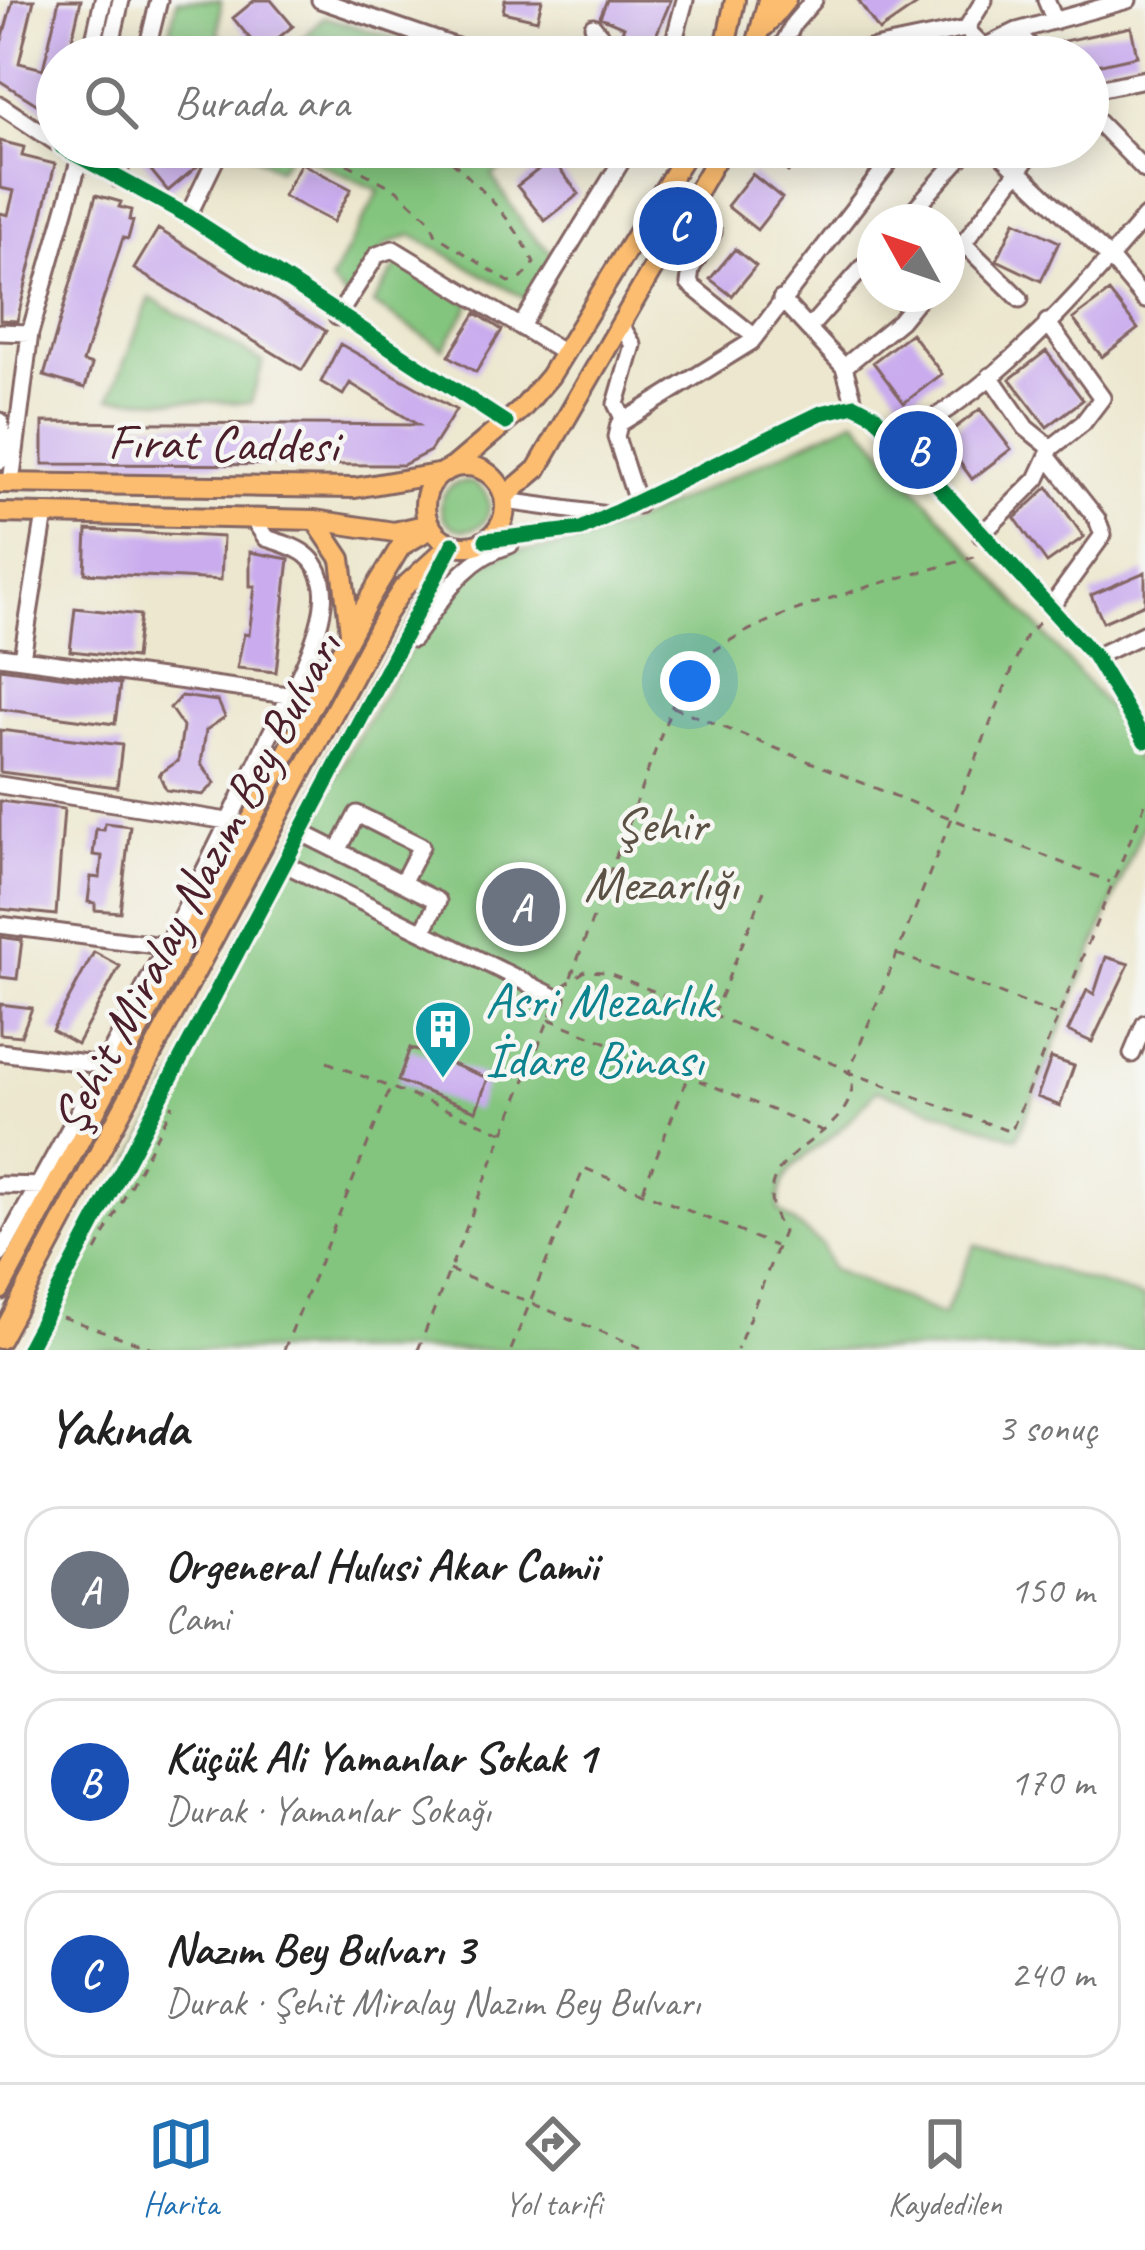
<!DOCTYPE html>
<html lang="tr">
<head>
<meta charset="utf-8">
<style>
  :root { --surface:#fff; --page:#f6f6f6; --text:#222; --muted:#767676; --line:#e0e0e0; --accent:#1f6fb2 }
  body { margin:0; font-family:Caveat,sans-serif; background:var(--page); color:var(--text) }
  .compass { position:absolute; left:857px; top:204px; width:108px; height:108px; border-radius:50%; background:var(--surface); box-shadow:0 6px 30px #0003; rotate:310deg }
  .you { position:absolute; left:690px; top:681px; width:42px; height:42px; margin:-30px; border:9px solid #fff; border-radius:50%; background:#1a73e8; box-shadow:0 0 0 18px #1a73e833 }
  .badge { display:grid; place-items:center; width:78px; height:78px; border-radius:50%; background:var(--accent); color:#fff; font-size:39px; font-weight:700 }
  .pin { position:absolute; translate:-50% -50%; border:6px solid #fff; box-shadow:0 3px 12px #0006 }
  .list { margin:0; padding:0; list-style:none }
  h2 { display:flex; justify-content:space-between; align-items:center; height:156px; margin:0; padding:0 48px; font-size:51px }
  h2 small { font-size:39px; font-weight:400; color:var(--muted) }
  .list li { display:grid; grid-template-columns:78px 1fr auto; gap:36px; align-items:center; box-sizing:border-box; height:168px; margin:0 24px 24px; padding:0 24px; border:3px solid var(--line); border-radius:36px }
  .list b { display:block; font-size:45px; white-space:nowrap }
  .list p { margin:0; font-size:39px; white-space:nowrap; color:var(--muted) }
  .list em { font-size:39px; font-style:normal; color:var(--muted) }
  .icon { flex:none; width:66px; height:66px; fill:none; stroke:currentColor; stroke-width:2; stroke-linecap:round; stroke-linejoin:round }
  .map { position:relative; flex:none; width:1145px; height:1350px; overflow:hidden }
  .search { position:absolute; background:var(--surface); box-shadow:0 6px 30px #0003; left:36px; right:36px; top:36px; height:132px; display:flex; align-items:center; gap:30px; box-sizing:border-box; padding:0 42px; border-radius:66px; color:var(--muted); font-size:45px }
  .sheet { height:732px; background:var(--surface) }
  nav { display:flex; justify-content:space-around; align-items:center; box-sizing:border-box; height:168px; border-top:3px solid var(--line); background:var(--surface); font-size:33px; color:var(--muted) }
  nav a { display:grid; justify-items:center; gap:6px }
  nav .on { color:var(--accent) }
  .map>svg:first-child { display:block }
  .green { fill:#83c57e; stroke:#667254; stroke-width:3 }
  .building { fill:#c9abee }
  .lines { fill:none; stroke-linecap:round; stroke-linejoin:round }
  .minor-casing { stroke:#836564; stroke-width:21 }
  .major-casing { stroke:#836564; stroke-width:24 }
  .path { stroke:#836564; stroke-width:3; stroke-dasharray:9 9; stroke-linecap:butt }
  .minor { stroke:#fff; stroke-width:15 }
  .major { stroke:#fcbd6f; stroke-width:18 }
  .cycleway-casing { stroke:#f6f6f2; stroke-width:22 }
  .cycleway { stroke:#00873e; stroke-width:15 }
  .labels { text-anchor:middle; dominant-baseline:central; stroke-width:9; stroke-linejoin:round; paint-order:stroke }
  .street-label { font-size:51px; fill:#4a1f2b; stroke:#f6f6f2 }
  .park-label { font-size:51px; fill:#5b5144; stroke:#f6f6f2 }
  .culture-label { font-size:51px; fill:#0d838f; stroke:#f6f6f2; text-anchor:start }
</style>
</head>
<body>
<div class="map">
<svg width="1145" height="1350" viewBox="0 0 1145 1350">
  <rect width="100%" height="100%" fill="#f6f6f2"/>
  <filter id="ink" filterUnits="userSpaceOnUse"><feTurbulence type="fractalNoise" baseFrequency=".00833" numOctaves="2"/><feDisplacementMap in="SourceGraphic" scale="24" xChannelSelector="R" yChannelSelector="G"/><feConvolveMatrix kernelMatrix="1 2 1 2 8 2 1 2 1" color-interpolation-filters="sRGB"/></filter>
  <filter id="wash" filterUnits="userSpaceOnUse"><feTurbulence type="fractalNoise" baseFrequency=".004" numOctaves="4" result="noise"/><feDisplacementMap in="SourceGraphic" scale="48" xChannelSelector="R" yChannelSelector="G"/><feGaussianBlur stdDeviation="2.7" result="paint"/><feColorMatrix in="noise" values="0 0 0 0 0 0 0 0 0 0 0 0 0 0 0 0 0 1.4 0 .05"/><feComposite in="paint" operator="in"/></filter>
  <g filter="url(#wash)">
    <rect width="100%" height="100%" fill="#ece7ce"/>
    <path class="green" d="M177,0H221L219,34L243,57H164Z
      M324,17L410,43L398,57H286Z
      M239,147H528L492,176L526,229L558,259L538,306L412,235L387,244L349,301L330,282L379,191L292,151L278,170Z
      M400,260L471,304L443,348L373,304Z
      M150,298L263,362L251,403L110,398Z
      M856,419L1108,707L1145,776V822L1017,1138L877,1090C862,1106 847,1125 830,1138C802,1160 777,1169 779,1211L822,1245L831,1269L943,1316L975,1245L1145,1298V1350H32L349,752L449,582L510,551L559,547L626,525Z
      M441 506a24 24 0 1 1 48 0a24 24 0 1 1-48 0Z"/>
    <g id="blocks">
      <path class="building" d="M13,0H34L19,63L43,69L59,0H81L68,57H57V117L0,81V47Z
        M255,0H271L293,26L261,52L233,18Z
        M505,0H542L537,20L503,12Z
        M607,0H671L652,45L620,36L624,27L600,17Z
        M858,0H924L879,31Z
        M1131,27L1137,56L1088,67V57H1058L1055,43Z
        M0,141L24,147L22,156L55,164L17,321L0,320V213L8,215L14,191L0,188Z
        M152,147H186L200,164L168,191L140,157Z
        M757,147H808L788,172Z
        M552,159L579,194L545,221L517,186Z
        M301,163L351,189L333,222L283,196Z
        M752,174L782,198L757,230L727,206Z
        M96,195L121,202L119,207L131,210L129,220L133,221L128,239L123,238L83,362L92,365L85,388L44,376Z
        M1015,221L1059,242L1041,281L997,260Z
        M158,229L326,331L302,370L134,269Z
        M735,249L756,266L732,296L710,279Z
        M1109,292L1138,329L1102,357L1073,319Z
        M476,313L502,330L476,372L449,356Z
        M911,333L942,374L904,403L873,362Z
        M340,344L456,410L430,451L403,465L43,464V422L418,425L350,383L343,395L321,382Z
        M1046,351L1083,400L1047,427L1010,379Z
        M980,409L1011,449L972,479L942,438Z
        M1048,487L1084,537L1047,563L1015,518Z
        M87,530L223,537L221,580L85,573Z
        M250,552L289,559L276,672L237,668L244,634L249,635L255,586H250Z
        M1145,572V604L1103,622L1091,595Z
        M75,608L140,615L135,658L70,651Z
        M0,668L120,684L115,724L0,709Z
        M181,696L218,701L225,717L206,730L201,764L215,783L203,795L166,790L159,774L178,761L183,727L170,708Z
        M0,730L122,745L117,787L0,772Z
        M0,801L64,809L56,915L0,909Z
        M105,823L130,826L120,912L95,910V903L88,902L91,877L100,878L102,856L93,855L96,829L104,830Z
        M504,875L557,900L538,939L485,913Z
        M0,937L22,940L17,979L0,977Z
        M94,952L120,966L77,1044L52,1030Z
        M1106,957L1129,964L1092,1042L1068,1031L1087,990L1094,994Z
        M0,1004L32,1008L21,1036L0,1034Z
        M410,1048L488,1078L476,1111L398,1081Z
        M1051,1058L1074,1066L1060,1106L1037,1097Z"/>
    </g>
  </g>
  <g filter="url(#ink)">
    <use href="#blocks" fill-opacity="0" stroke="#836564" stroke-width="3"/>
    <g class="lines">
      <defs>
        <path id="minor" d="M320,0L486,57
          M1046,0L1055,21
          M593,26L608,45L651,57
          M966,29L984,0
          M1017,31L1039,57
          M90,57L103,0
          M108,57L121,0
          M145,57L159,0
          M678,57L672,48L685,0
          M777,57L794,23L814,0
          M831,57L966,29L984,47L1017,31L1128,0
          M1088,91L1145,79
          M0,105L57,143
          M1088,112L1145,170
          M62,147L188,216L506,423
          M868,147L888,164
          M993,147L1110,258L1145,300
          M118,179L125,147
          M188,216L219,152L211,147
          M903,222L970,147
          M713,232L691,269L689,284L755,337
          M964,244L1020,299
          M947,265L1036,147
          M781,299L844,367L855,405
          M337,317L377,255L393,249L564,353
          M621,325L633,345L616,404L624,420
          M521,326L630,147
          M809,328L875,254
          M0,332L30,333
          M844,367L900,321L922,294
          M990,376L1026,428L1051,448L1083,423L1102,398L1047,322
          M0,421L5,448L0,461
          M894,438C988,400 1080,293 1145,217
          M1048,457L1097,519L1103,535L1050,608
          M11,483L30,333L83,147
          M505,501L607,515
          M638,505L616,437L619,424L751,342L901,147
          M981,535L1037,479L1050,451
          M486,540L581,529L821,413L855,405L874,415L1095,657L1145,741
          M413,639C442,601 461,559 510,545
          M0,656L317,699
          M1095,657L1145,633
          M22,658L45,514
          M0,785L240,823
          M302,833L438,901L423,931
          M338,851L357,814L421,846L402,883
          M285,864L557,998
          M0,925L163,946
          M0,1052L101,1065
          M1132,1054L1145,1023
          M0,1185L46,1186
          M0,1254C94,1087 186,915 267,741C285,703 329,629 323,587C318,552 294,547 266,538L253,519
          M27,1350L451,546"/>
        <path id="major" d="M765,26L786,0
          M723,57L735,0
          M753,57L768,0
          M425 506a40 40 0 1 1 80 0a40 40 0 1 1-80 0Z
          M451,469L522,409L550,376L690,147
          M0,483L355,488L443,473
          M504,497L537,469L723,147
          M0,513L315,520L394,532L420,526
          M315,520L341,559L350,632
          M0,1290L369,599L401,546L432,528
          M0,1339L386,614L403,588L451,544"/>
      </defs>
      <use href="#minor" class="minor-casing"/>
      <use href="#major" class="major-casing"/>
      <path class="path" d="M195,57L205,51L230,57
        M315,147L397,190L430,220L436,235L509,282L522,278L534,263C513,216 474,182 437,147
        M1039,623L1027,633L849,1072L1011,1132L1145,804
        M673,707L1110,882
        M897,954L1056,1015
        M571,977L679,687C720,615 895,582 974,557
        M563,986L585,971L606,972L842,1067L852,1076C860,1146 732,1146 783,1232L737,1350
        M713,1015L764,891
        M549,1019L823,1131
        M327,1062L503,1132
        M643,1190L688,1077
        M96,1251L173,1105
        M449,1270L647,1350
        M62,1317L158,1350
        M284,1350L390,1089
        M418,1350L552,1011
        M511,1350L584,1168L775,1246"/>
      <use href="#minor" class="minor"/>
      <use href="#major" class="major"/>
      <defs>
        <path id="cycleway" d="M62,147L188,216L506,423
          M486,540L581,529L821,413L855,405L874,415L1095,657L1145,741
          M27,1350L453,544"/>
      </defs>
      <use href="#cycleway" class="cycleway-casing"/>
      <use href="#cycleway" class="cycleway"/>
    </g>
  </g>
  <defs>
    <symbol id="building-pin" viewBox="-11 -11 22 30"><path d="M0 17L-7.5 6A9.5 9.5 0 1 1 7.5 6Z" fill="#0f9aa8" stroke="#f6f6f2"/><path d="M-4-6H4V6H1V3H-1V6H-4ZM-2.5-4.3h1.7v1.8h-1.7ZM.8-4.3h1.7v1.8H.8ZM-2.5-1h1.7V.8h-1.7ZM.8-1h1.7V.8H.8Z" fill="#fff"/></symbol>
  </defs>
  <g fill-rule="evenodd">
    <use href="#building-pin" x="410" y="996" width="66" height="90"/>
  </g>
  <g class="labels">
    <g class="street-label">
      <text transform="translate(223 443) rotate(1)">Fırat Caddesi</text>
      <text transform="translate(196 883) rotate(-62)">Şehit Miralay Nazım Bey Bulvarı</text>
    </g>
    <g class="park-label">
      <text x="661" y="824">Şehir<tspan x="661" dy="59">Mezarlığı</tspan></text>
    </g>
    <g class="culture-label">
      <text x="485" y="1000">Asri Mezarlık<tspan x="485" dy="59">İdare Binası</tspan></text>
    </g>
  </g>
</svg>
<svg class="compass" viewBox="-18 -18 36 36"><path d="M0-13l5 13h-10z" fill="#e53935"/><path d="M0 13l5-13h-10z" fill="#767676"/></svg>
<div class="you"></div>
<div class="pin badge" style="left:521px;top:907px;background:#6b7280">A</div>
<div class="pin badge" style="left:918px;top:450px;background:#1a4fb4">B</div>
<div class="pin badge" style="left:678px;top:226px;background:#1a4fb4">C</div>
<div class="search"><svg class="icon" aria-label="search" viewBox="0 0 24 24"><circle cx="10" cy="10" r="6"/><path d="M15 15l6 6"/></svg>Burada ara</div>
</div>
<section class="sheet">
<h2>Yakında<small>3 sonuç</small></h2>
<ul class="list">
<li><span class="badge" style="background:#6b7280">A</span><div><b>Orgeneral Hulusi Akar Camii</b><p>Cami</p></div><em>150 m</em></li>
<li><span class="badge" style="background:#1a4fb4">B</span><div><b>Küçük Ali Yamanlar Sokak 1</b><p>Durak · Yamanlar Sokağı</p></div><em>170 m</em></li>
<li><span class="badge" style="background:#1a4fb4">C</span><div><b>Nazım Bey Bulvarı 3</b><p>Durak · Şehit Miralay Nazım Bey Bulvarı</p></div><em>240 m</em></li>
</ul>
</section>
<nav>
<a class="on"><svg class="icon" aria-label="map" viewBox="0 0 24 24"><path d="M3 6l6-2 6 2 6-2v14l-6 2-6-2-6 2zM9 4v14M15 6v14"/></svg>Harita</a>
<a><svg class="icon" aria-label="directions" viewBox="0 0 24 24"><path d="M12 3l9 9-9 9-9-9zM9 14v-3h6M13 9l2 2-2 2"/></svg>Yol tarifi</a>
<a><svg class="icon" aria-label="saved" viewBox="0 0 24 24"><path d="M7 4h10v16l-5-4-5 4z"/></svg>Kaydedilen</a>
</nav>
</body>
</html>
